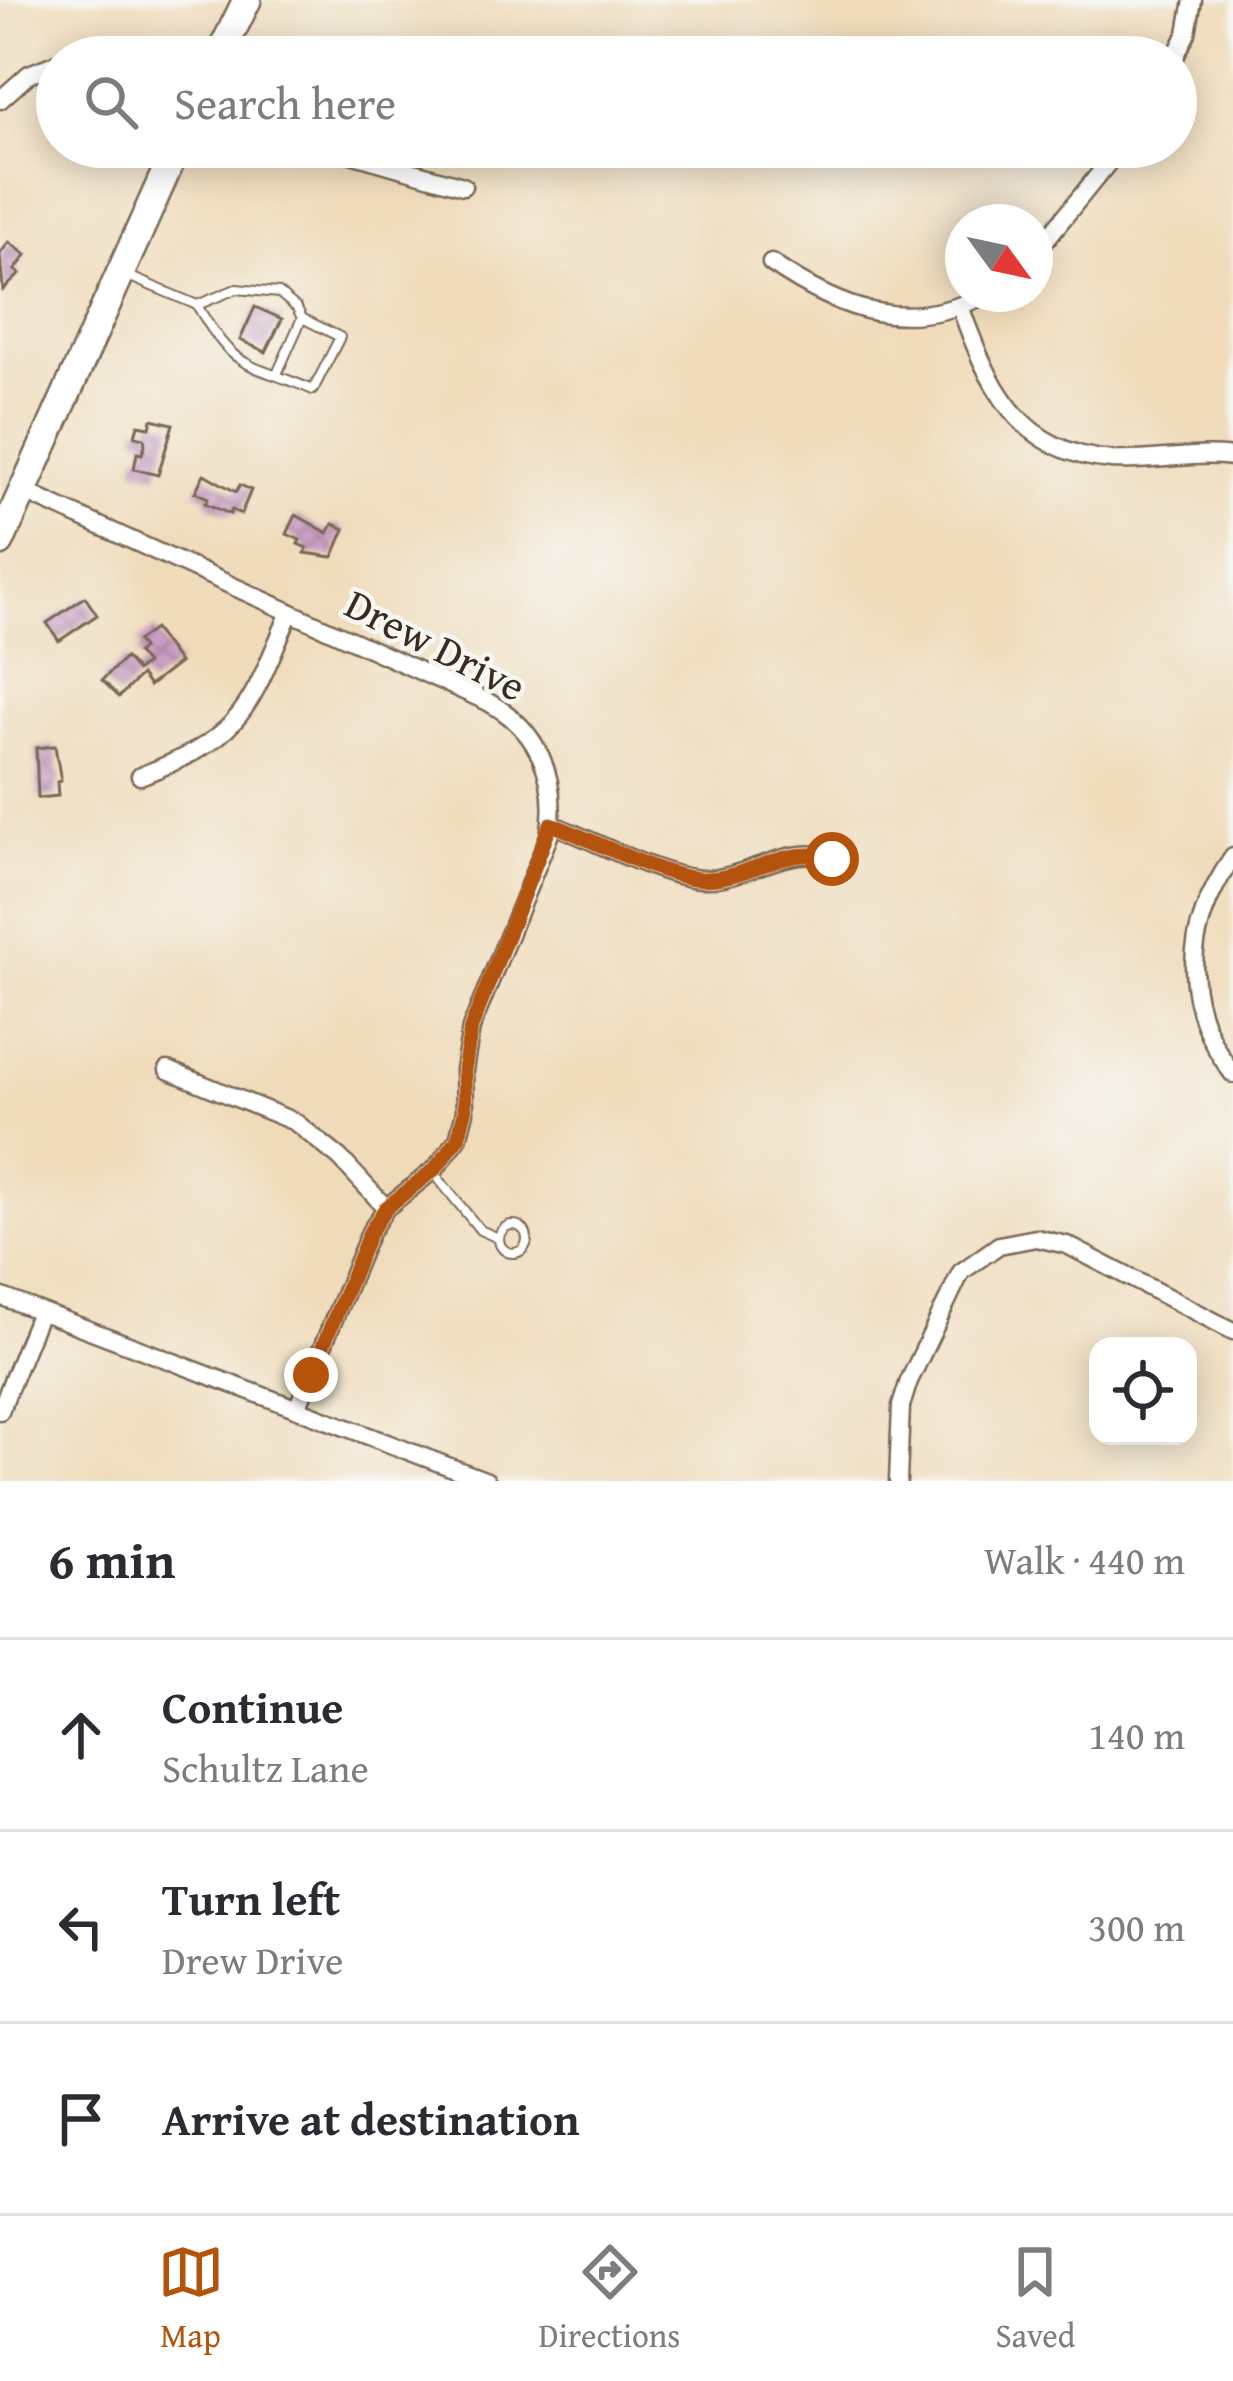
<!DOCTYPE html>
<html lang="en">
<head>
<meta charset="utf-8">
<style>
  :root { --surface:#fff; --page:#f7f7f7; --text:#2b2b33; --muted:#7c7c81; --line:#e1e1e2; --accent:#b45309 }
  body { margin:0; font-family:"Gentium Book Plus",serif; background:var(--page); color:var(--text) }
  .controls { position:absolute; right:36px; bottom:36px; display:grid; overflow:hidden; border-radius:24px; box-shadow:0 6px 30px #0003 }
  .controls button { width:108px; height:108px; display:grid; place-items:center; padding:0; border:0; border-bottom:3px solid var(--line); background:var(--surface); color:var(--text); font:60px sans-serif }
  .compass { position:absolute; left:945px; top:204px; width:108px; height:108px; border-radius:50%; background:var(--surface); box-shadow:0 6px 30px #0003; rotate:123deg }
  .stop { position:absolute; width:36px; height:36px; margin:-27px; border:9px solid #b45309; border-radius:50%; background:#fff }
  .stop.end { background:#b45309; border-color:#fff; box-shadow:0 3px 12px #0008 }
  .list { margin:0; padding:0; list-style:none }
  h2 { display:flex; justify-content:space-between; align-items:center; height:156px; margin:0; padding:0 48px; font-size:51px }
  h2 small { font-size:39px; font-weight:400; color:var(--muted) }
  .list li { display:grid; grid-template-columns:78px 1fr auto; gap:36px; align-items:center; box-sizing:border-box; height:192px; padding:0 48px; border-top:3px solid var(--line) }
  .list b { display:block; font-size:45px; white-space:nowrap }
  .list p { margin:0; font-size:39px; white-space:nowrap; color:var(--muted) }
  .list em { font-size:39px; font-style:normal; color:var(--muted) }
  .icon { flex:none; width:66px; height:66px; fill:none; stroke:currentColor; stroke-width:2; stroke-linecap:round; stroke-linejoin:round }
  .map { position:relative; flex:none; width:1233px; height:1481px; overflow:hidden }
  .search { position:absolute; background:var(--surface); box-shadow:0 6px 30px #0003; left:36px; right:36px; top:36px; height:132px; display:flex; align-items:center; gap:30px; box-sizing:border-box; padding:0 42px; border-radius:66px; color:var(--muted); font-size:45px }
  .sheet { height:732px; background:var(--surface) }
  nav { display:flex; justify-content:space-around; align-items:center; box-sizing:border-box; height:168px; border-top:3px solid var(--line); background:var(--surface); font-size:33px; color:var(--muted) }
  nav a { display:grid; justify-items:center; gap:6px }
  nav .on { color:var(--accent) }
  .map>svg:first-child { display:block }
  .building { fill:url(#building-cross-hatch) }
  .lines { fill:none; stroke-linecap:round; stroke-linejoin:round }
  .lane-casing { stroke:#7a6855; stroke-width:12 }
  .street-casing { stroke:#7a6855; stroke-width:21 }
  .primary-casing { stroke:#7a6855; stroke-width:32 }
  .lane { stroke:#fff; stroke-width:8 }
  .street { stroke:#fff; stroke-width:16 }
  .primary { stroke:#fff; stroke-width:27 }
  .route { stroke:#b45309; stroke-width:15 }
  .labels { text-anchor:middle; dominant-baseline:central; stroke-width:9; stroke-linejoin:round; paint-order:stroke }
  .street-label { font-size:42px; fill:#3b2a1e; stroke:#f6f6f2 }
</style>
</head>
<body>
<div class="map">
<svg width="1233" height="1481" viewBox="0 0 1233 1481">
  <defs>
    <pattern id="building-cross-hatch" width="8" height="8" patternUnits="userSpaceOnUse" patternTransform="scale(3)"><rect width="8" height="8" fill="#cb9fc4"/><path d="M0 0l8 8M0 8l8-8" fill="none" stroke="#a6829f"/></pattern>
  </defs>
  <rect width="100%" height="100%" fill="#f6f6f2"/>
  <filter id="ink" filterUnits="userSpaceOnUse"><feTurbulence type="fractalNoise" baseFrequency=".00833" numOctaves="2"/><feDisplacementMap in="SourceGraphic" scale="24" xChannelSelector="R" yChannelSelector="G"/><feConvolveMatrix kernelMatrix="1 2 1 2 8 2 1 2 1" color-interpolation-filters="sRGB"/></filter>
  <filter id="wash" filterUnits="userSpaceOnUse"><feTurbulence type="fractalNoise" baseFrequency=".004" numOctaves="4" result="noise"/><feDisplacementMap in="SourceGraphic" scale="48" xChannelSelector="R" yChannelSelector="G"/><feGaussianBlur stdDeviation="2.7" result="paint"/><feColorMatrix in="noise" values="0 0 0 0 0 0 0 0 0 0 0 0 0 0 0 0 0 1.4 0 .05"/><feComposite in="paint" operator="in"/></filter>
  <g filter="url(#wash)">
    <rect width="100%" height="100%" fill="#f0dcbb"/>
    <g id="blocks">
      <path class="building" d="M9,242L26,255L15,270L20,274L3,290L0,254Z
        M255,307L282,319L266,352L240,340Z
        M152,419L173,424L158,475L134,469L137,453L142,454L145,445L144,438L135,436L138,425L150,427Z
        M204,474L236,492L240,485L251,490L241,514L232,510L230,514L205,503L208,498L195,492Z
        M296,515L328,533L333,524L345,529L333,557L305,553L307,548L298,544L300,540L287,534Z
        M85,597L97,615L59,641L47,623Z
        M154,629L179,663L149,686L141,675L119,697L102,680L125,658L137,671L146,664L137,653L142,648L137,641Z
        M55,746L61,781L57,782L58,796L38,798L36,748Z"/>
    </g>
  </g>
  <g filter="url(#ink)">
    <use href="#blocks" fill-opacity="0" stroke="#7a6855" stroke-width="3"/>
    <g class="lines">
      <defs>
        <path id="lane" d="M128,276L197,305
          M236,289L279,293L297,308L302,318L340,337L313,390C249,362 236,374 197,305Z
          M277,374L302,318
          M433,1172L480,1230L498,1238
          M499 1239a14 14 0 1 1 28 0a14 14 0 1 1-28 0Z"/>
        <path id="street" d="M78,57H114
          M1175,57L1187,33L1193,0
          M0,100L29,74L57,63
          M326,147L463,186
          M1035,253L1121,147
          M771,263C841,311 906,335 987,294
          M960,306C988,384 1017,453 1112,460C1153,462 1192,452 1233,457
          M23,491L488,702C539,729 559,780 549,836L471,1028L464,1070L465,1112L458,1139L436,1168L386,1208L370,1232L298,1406
          M140,776C245,736 248,710 290,612
          M551,824C592,839 662,878 703,879C746,880 788,843 831,858
          M1233,857C1183,929 1179,1002 1233,1074
          M168,1070L295,1122L340,1158L386,1208
          M0,1296L487,1481
          M0,1411L40,1312
          M898,1481L901,1406L909,1381L961,1272L999,1245L1036,1238L1067,1245L1233,1331"/>
        <path id="primary" d="M219,57L247,0
          M0,542L177,147"/>
      </defs>
      <use href="#lane" class="lane-casing"/>
      <use href="#street" class="street-casing"/>
      <use href="#primary" class="primary-casing"/>
      <use href="#lane" class="lane"/>
      <use href="#street" class="street"/>
      <use href="#primary" class="primary"/>
    </g>
  </g>
  <g class="lines" filter="url(#ink)">
    <path class="route" d="M311,1375L370,1232L386,1208L436,1168L458,1139L465,1112L464,1070L471,1028L551,824C592,839 662,878 703,879C746,880 788,843 832,859"/>
  </g>
  <g class="labels">
    <g class="street-label">
      <text transform="translate(436 644) rotate(27)">Drew Drive</text>
    </g>
  </g>
</svg>
<div class="controls">
<button><svg class="icon" aria-label="locate" viewBox="0 0 24 24"><circle cx="12" cy="12" r="6"/><path d="M12 2v4M12 18v4M2 12h4M18 12h4"/></svg></button>
</div>
<svg class="compass" viewBox="-18 -18 36 36"><path d="M0-13l5 13h-10z" fill="#e53935"/><path d="M0 13l5-13h-10z" fill="#7c7c81"/></svg>
<div class="stop" style="left:832px;top:859px"></div>
<div class="stop end" style="left:311px;top:1375px"></div>
<div class="search"><svg class="icon" aria-label="search" viewBox="0 0 24 24"><circle cx="10" cy="10" r="6"/><path d="M15 15l6 6"/></svg>Search here</div>
</div>
<section class="sheet">
<h2>6 min<small>Walk · 440 m</small></h2>
<ul class="list">
<li><svg class="icon" aria-label="ahead" viewBox="0 0 24 24"><path d="M12 20V5M6 11l6-6 6 6"/></svg><div><b>Continue</b><p>Schultz Lane</p></div><em>140 m</em></li>
<li><svg class="icon" aria-label="left" viewBox="0 0 24 24"><path d="M17 20v-9H6M10 6l-5 5 5 5"/></svg><div><b>Turn left</b><p>Drew Drive</p></div><em>300 m</em></li>
<li><svg class="icon" aria-label="arrive" viewBox="0 0 24 24"><path d="M6 21V4h12l-3 4 3 4H6"/></svg><div><b>Arrive at destination</b></div></li>
</ul>
</section>
<nav>
<a class="on"><svg class="icon" aria-label="map" viewBox="0 0 24 24"><path d="M3 6l6-2 6 2 6-2v14l-6 2-6-2-6 2zM9 4v14M15 6v14"/></svg>Map</a>
<a><svg class="icon" aria-label="directions" viewBox="0 0 24 24"><path d="M12 3l9 9-9 9-9-9zM9 14v-3h6M13 9l2 2-2 2"/></svg>Directions</a>
<a><svg class="icon" aria-label="saved" viewBox="0 0 24 24"><path d="M7 4h10v16l-5-4-5 4z"/></svg>Saved</a>
</nav>
</body>
</html>
